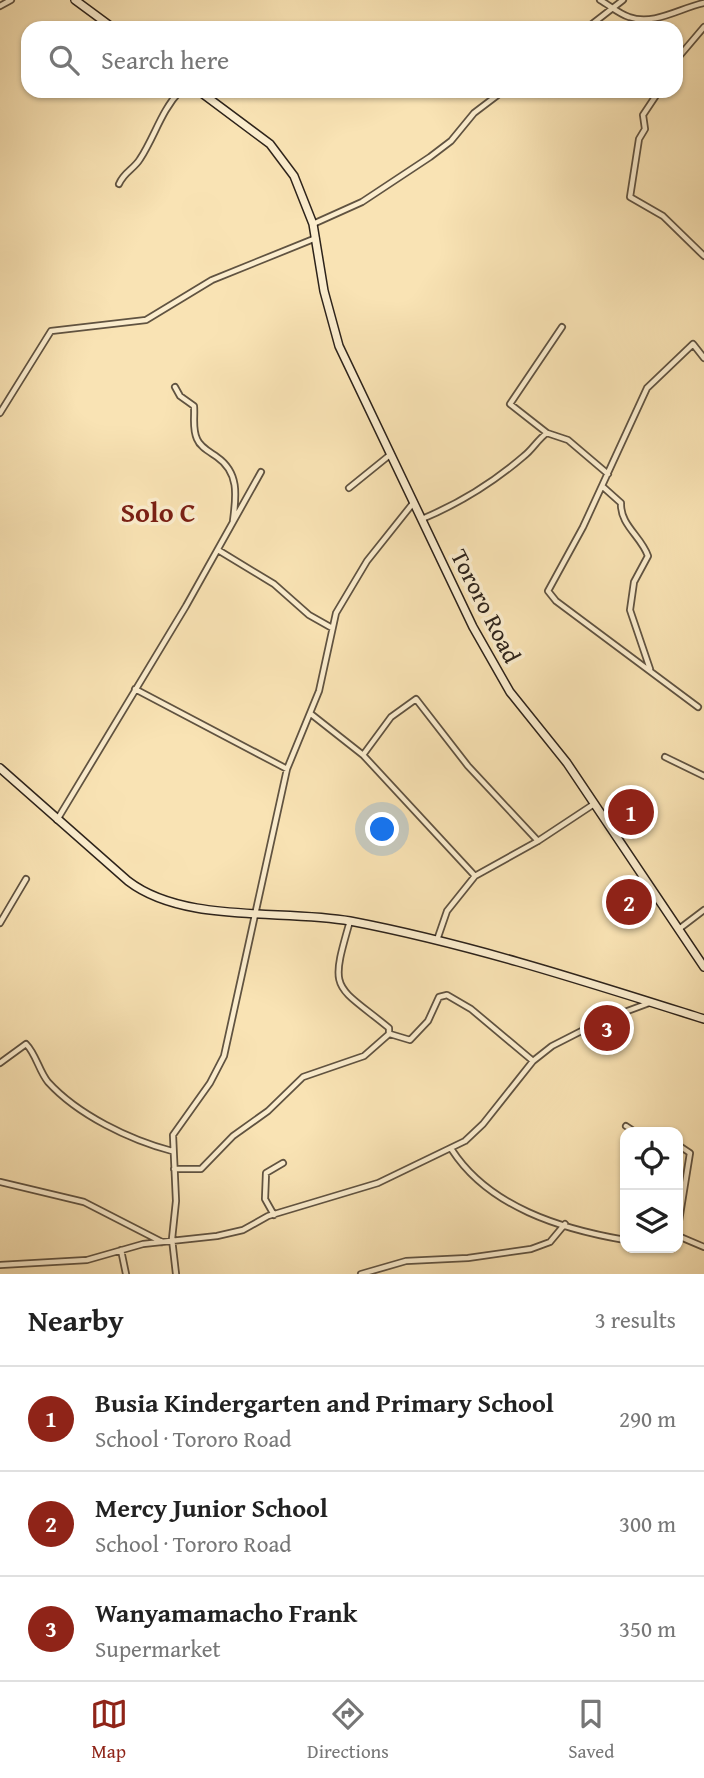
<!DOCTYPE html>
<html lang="en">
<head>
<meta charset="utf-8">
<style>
  :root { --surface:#fff; --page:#f2f2f2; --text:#222; --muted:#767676; --line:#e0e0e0; --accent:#8f2418 }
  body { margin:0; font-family:"Gentium Book Plus",serif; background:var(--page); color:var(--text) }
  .controls { position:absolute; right:21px; bottom:21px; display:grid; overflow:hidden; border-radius:14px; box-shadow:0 2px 5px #0004 }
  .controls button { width:63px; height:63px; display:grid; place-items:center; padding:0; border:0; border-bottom:2px solid var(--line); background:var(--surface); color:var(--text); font:35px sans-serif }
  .you { position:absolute; left:383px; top:830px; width:24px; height:24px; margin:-18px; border:5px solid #fff; border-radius:50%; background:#1a73e8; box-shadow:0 0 0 10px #1a73e833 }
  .badge { display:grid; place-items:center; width:46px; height:46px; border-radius:50%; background:var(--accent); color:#fff; font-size:23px; font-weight:700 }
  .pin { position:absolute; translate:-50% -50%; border:4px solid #fff; box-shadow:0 2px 7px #0006 }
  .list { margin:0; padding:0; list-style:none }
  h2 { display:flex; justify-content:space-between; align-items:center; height:91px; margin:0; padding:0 28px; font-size:30px }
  h2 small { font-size:23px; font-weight:400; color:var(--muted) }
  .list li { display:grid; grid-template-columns:46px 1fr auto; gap:21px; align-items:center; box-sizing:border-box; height:105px; padding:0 28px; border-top:2px solid var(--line) }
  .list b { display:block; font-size:26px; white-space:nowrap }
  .list p { margin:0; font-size:23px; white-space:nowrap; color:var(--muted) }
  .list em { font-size:23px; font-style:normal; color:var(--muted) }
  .icon { flex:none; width:38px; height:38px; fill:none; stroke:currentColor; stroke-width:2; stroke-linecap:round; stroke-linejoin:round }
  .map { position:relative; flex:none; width:704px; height:1274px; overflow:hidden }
  .search { position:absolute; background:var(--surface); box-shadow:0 2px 5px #0004; left:21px; right:21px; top:21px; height:77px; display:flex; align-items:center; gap:18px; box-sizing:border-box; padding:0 24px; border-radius:21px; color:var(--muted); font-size:26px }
  .sheet { height:406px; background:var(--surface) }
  nav { display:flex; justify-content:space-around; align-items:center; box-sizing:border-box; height:98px; border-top:2px solid var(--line); background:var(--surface); font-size:19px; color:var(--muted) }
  nav a { display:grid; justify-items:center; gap:4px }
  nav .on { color:var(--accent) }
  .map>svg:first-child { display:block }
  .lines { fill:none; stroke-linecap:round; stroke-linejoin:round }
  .minor-casing { stroke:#605341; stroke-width:8 }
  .secondary-casing { stroke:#2d231b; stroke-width:10 }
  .minor { stroke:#fbedce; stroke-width:4.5 }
  .secondary { stroke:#fbedce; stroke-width:7 }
  .labels { text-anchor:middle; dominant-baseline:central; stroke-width:7; stroke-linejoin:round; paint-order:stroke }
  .street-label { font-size:24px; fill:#2d231b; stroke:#fbedce }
  .quarter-label { font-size:28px; font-weight:bold; fill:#7a1f14; stroke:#fbedce }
</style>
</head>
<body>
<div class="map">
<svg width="704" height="1274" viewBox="0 0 704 1274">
  <rect width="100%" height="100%" fill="#f9e3b4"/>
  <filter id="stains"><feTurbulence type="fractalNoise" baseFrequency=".00286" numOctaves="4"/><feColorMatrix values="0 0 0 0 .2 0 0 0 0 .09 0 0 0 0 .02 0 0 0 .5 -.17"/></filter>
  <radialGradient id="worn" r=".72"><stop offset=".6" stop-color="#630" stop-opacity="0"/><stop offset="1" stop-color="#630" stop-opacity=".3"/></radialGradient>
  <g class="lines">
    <defs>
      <path id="minor" d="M600,0C609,5 619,14 629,17C654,26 680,8 704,3
        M0,6L11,0
        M587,28L623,0
        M676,60L704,27
        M659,91L643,115L645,129L639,139L630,197L663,216L704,256
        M119,184C124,172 134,169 140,159C155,136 161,111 180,91
        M313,224L362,202L430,157L451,141L474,113L503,91
        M175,387L180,396L194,406C195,417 192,428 197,439C200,447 210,452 217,457C240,473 236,497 233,521
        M0,413L51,331L146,320L212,280L316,238
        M547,433L510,404L562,327
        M602,486L621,503C620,525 641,536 648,556L634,582L630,610L650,669
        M349,488L391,454
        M422,519C458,504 495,481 524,456C533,449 538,439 547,433L568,440L608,474
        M218,550L274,584L309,615L332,628
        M135,689L287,769
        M698,707L556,601L548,591L583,527L647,388L693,344L704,358
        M311,714L363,755L475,876L538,841L594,804
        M363,755L391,717L416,699L468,766L538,841
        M665,757L704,776
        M57,820L186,606L261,472
        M0,923L26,879
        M679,929L704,910
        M437,940L447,911L475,876
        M390,1034L410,1040L428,1021L439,997L447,995L471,1009L533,1061
        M0,1063L26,1044C36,1054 39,1071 48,1082C78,1115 130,1140 172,1151
        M626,1126L635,1132
        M678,1145L690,1153L678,1227
        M452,1150C489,1207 561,1229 625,1240
        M174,1169H201L233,1136L268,1111L303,1077L364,1056L389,1034V1028C334,983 329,993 350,921
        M0,1182L84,1202L162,1242
        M274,1215L265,1199L266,1173L283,1163
        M678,1236L704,1247
        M121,1250L126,1274
        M0,1265L87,1260L143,1244L217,1236L243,1230L268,1216L378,1183L465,1141L483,1124L533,1061L552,1046L603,1020L649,1003
        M176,1274L172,1239L176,1201L173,1135L210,1083L224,1056L287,769L319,691L336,613L367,561L414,502
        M361,1274L406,1261L468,1258L531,1249L550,1242L565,1224"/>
      <path id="secondary" d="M75,0L113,28
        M199,91L270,144L294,176L313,224L324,291L339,346L473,627L510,692L567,763L704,967
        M0,768L128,881C184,924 282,909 350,921C470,944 587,982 704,1019"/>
    </defs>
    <use href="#minor" class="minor-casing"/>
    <use href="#secondary" class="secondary-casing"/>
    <use href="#minor" class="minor"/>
    <use href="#secondary" class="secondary"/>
  </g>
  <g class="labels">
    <g class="street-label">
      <text transform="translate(486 606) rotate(63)">Tororo Road</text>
    </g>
    <g class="quarter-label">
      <text x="158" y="511">Solo C</text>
    </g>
  </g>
  <rect width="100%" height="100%" filter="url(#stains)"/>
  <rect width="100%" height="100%" fill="url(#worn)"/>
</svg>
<div class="controls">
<button><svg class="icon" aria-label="locate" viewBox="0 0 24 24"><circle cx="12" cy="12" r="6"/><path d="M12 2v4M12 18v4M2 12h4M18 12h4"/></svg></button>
<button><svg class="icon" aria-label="layers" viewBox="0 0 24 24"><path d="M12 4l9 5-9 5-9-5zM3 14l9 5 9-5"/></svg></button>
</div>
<div class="you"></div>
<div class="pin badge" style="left:631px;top:812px">1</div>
<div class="pin badge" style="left:629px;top:902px">2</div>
<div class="pin badge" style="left:607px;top:1028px">3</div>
<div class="search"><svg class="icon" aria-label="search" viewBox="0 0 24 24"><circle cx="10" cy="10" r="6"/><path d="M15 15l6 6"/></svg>Search here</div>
</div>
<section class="sheet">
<h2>Nearby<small>3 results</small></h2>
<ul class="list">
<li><span class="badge">1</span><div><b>Busia Kindergarten and Primary School</b><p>School · Tororo Road</p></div><em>290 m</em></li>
<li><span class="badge">2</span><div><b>Mercy Junior School</b><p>School · Tororo Road</p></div><em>300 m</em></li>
<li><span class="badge">3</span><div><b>Wanyamamacho Frank</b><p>Supermarket</p></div><em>350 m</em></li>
</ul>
</section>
<nav>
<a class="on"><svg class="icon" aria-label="map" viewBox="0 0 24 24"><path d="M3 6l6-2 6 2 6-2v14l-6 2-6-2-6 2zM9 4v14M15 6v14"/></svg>Map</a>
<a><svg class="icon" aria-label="directions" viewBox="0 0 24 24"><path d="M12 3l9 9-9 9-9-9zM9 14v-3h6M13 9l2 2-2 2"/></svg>Directions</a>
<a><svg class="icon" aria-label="saved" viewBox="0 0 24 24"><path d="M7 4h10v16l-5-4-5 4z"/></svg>Saved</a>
</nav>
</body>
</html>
